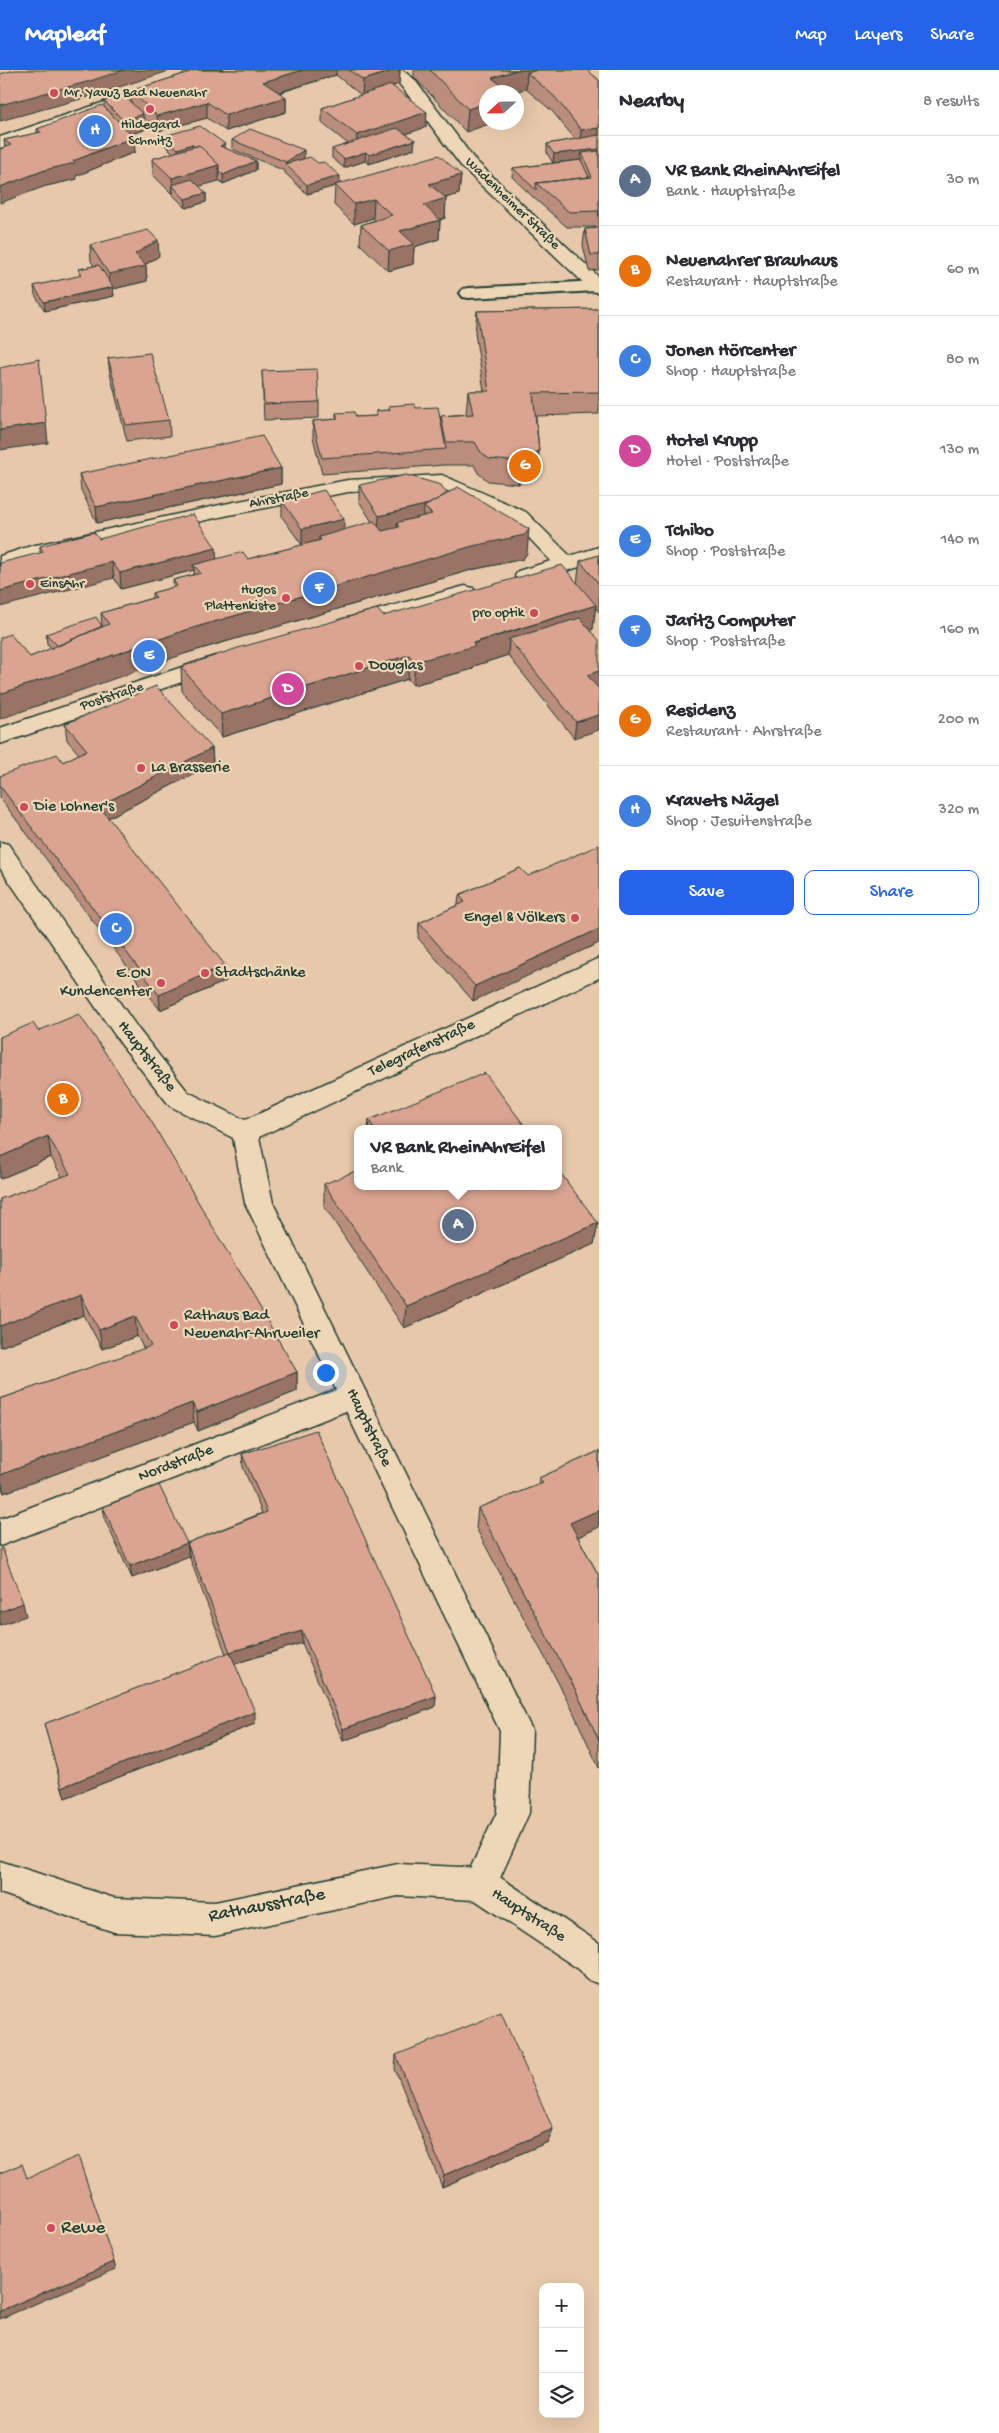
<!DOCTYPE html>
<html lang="en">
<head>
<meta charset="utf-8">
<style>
  :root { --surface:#fff; --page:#f7f7f7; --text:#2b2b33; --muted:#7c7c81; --line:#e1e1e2; --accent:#2563eb }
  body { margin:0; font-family:"Gochi Hand",sans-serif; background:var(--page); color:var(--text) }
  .controls { position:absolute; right:15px; bottom:15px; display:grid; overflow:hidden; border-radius:10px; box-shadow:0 5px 20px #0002 }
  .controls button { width:45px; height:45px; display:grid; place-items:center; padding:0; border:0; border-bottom:1px solid var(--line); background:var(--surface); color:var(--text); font:25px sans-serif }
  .compass { position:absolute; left:479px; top:15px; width:45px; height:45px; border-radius:50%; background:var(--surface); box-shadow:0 5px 20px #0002; rotate:248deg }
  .you { position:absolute; left:325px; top:1302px; width:18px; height:18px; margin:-12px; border:4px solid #fff; border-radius:50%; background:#1a73e8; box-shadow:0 0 0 8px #1a73e833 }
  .badge { display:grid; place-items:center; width:32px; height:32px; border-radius:50%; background:var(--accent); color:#fff; font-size:16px; font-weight:700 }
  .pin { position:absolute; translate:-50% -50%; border:2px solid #fff; box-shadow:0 1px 5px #0006 }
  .popup { position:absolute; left:354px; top:1055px; width:208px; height:65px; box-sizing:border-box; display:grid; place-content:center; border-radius:10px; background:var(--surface); filter:drop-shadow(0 1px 4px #0005); font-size:16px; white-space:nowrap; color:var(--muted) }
  .popup b { font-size:19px; color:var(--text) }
  .popup::after { content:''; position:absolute; left:50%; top:100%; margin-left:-10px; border:10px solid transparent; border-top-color:var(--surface) }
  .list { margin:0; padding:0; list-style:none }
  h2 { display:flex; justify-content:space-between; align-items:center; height:65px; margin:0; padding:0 20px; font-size:21px }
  h2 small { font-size:16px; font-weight:400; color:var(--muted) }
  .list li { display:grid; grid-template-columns:32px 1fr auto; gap:15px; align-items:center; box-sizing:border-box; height:90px; padding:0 20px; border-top:1px solid var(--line) }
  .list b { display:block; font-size:19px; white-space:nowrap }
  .list p { margin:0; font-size:16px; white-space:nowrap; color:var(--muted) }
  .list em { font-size:16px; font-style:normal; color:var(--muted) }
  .actions { display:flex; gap:10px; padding:15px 20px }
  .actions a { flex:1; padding:11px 0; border:1px solid var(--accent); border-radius:10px; text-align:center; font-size:18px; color:var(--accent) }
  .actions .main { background:var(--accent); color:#fff }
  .icon { flex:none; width:28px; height:28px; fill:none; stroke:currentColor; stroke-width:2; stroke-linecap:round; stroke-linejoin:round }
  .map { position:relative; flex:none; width:599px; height:2363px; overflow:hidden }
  header { display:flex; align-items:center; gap:30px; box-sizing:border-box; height:70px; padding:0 25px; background:var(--accent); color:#fff }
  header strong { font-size:24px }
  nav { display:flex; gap:28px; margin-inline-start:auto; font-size:18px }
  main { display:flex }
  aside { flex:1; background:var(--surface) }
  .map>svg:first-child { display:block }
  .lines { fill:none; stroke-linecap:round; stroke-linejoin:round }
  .lane-casing { stroke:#1f3d34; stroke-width:4 }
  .street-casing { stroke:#1f3d34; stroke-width:3 }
  .secondary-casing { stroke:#1f3d34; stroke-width:3 }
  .lane { fill:#edd7b6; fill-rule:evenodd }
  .street { fill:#edd7b6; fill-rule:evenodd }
  .secondary { fill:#edd7b6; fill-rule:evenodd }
  .wall { fill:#bb8d7d; stroke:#1f3d34 }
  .shaded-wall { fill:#997366; stroke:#1f3d34 }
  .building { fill:#daa491; stroke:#1f3d34 }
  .poi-dot { fill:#d1495b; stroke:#edd7b6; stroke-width:2 }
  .labels { text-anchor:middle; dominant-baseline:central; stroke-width:4.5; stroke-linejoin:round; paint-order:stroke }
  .far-poi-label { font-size:14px; fill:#1f3d34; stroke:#edd7b6; text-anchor:start }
  .far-street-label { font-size:14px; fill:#1f3d34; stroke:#edd7b6 }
  .poi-label { font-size:16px; fill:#1f3d34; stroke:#edd7b6; text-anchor:start }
  .street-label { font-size:16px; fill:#1f3d34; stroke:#edd7b6 }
  .near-street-label { font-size:19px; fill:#1f3d34; stroke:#edd7b6 }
  .near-poi-label { font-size:19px; fill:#1f3d34; stroke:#edd7b6; text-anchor:start }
</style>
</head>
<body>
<header>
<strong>Mapleaf</strong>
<nav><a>Map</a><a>Layers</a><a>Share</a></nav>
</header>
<main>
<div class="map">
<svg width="599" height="2363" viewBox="0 0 599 2363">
  <rect width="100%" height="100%" fill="#e7c8ab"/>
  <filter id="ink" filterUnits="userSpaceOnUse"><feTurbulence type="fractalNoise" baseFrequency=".02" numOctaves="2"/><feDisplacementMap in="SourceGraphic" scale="10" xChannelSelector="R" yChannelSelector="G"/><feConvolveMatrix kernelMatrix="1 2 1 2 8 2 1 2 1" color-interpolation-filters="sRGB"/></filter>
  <g filter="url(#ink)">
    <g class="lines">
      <defs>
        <path id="lane" d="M596,211L599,212V220L596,221L469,228L463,227L460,223L463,219L469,218Z"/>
        <path id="street" d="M200,0H224L222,4L0,78V67Z
          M384,0H402L414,9L474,89L599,207V223L592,221L462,97L402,17Z
          M442,405L526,442L570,486L599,477V491L526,513L518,511L515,506L518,501L551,491L512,450L439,417L348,422L229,445L43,486L0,500V486L31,476L229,433L348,410Z
          M465,516L473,518L476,523L473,528L348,562L340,560L337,555L340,550Z
          M215,586L223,588L226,593L223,598L0,674V658Z
          M0,772L8,774L139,960L188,1022L245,1050L599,888V908L259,1067L273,1133L532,1660L529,1743L492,1826L480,1830L468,1826L463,1814L497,1742L500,1661L346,1341L0,1476V1449L336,1320L245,1133L233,1068L170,1036L121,974L0,798Z"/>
        <path id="secondary" d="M0,1791L114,1828L215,1832L398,1794L480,1798L492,1802L599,1873V1914L587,1909L580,1900L475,1830L398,1826L215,1866L114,1862L0,1823Z"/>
      </defs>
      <use href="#lane" class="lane-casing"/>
      <use href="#street" class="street-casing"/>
      <use href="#secondary" class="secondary-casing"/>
      <use href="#lane" class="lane"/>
      <use href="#street" class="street"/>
      <use href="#secondary" class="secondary"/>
    </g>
    <path class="wall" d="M196,0H400L399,14L393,16L426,57L406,64L414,79L369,94L365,91L344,98L332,88V79L348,74L322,53V38L361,25L336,5L279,23L286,27V42L226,61L207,48L158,61L143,47L144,60L131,64L135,82L76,106L77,109L46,116L5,77L4,70L37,63V59L104,37V31L131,33V21Z
      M414,0H587L599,10V200L589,201L583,175L585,159L596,158V157H567L535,129L512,107L513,98L553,93L547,83V74L575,69L552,41L526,19L486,22L466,62L414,7Z
      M164,66L225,74L226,79L256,91V100L223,114L219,110L199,116L206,123V132L186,138L153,105L152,89L173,83L165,75Z
      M232,70L304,89L340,114L461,105L459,124L446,128L445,148L440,150L439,169L414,177L413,194L388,201L360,174L361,155L375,150L373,148L354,154L334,135L335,116L307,124L285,103V101L232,79Z
      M90,175L159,186L145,195L146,196L147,211L113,219L114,226L45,241L35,225L34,216L80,206L79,199L94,196L91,191Z
      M599,239V344L536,346L539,381L537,403L518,414L488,411L478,403L474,395H445L322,404L313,367V351L336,349V343L356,347L376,346V341L389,340V336L416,338L440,351L441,346L466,344L468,321H484L475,263L477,241Z
      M108,288L169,350L170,366L127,371L110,304Z
      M262,301L319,332V348L264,350Z
      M281,398V414L97,453L81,420L79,404Z
      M359,415L447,424L527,483L523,489L471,500L187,583L30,587L52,578L47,574L46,564L102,556L101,543L152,528V523L174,517L173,510L194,505V500L121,519L114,508L40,482V476L99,469L216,489H248L302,475L282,447V431L344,460L372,452L359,431Z
      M599,485V542L595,537L593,559L590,560L597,617L574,668L508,585L474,596L473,599L413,615L408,609L222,667L182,621L181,597L383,546L577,513L580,491Z
      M65,654L212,678L213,694L108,748L226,911L160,940L0,728V706L63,692L79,684L67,670Z
      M520,798L473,931L418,868L419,853L458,835L459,825Z
      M38,961L297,1302V1321L198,1361L194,1352L4,1423L0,1414V1329L144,1279L137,1266L102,1279L84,1245L0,1277V1129L62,1107L51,1087L0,1109V967Z
      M369,1050L527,1059H368Z
      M324,1114L598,1153L594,1174L404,1258L324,1136Z
      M599,1381V1457L578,1467L599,1506V1698L570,1635L476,1458L478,1438L538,1415L539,1408Z
      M242,1384L436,1626L435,1637L343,1671L302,1573L234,1594L255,1654L65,1728L44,1654L226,1584L189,1486L187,1473L262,1443L243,1397Z
      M103,1437L187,1473L189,1486L132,1508L105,1450Z
      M396,1985L553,2059L548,2072L442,2117L395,1999Z"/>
    <path class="shaded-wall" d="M124,0H172L88,27L0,51V35Z
      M303,0H336V5L263,27V12Z
      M396,0H400L399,14L362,26L363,10Z
      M516,0H571L527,3L526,19L515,22H491L492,8Z
      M286,27V42L226,61V45Z
      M207,32V48L158,61L157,46Z
      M486,33V52H495L466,62L468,39Z
      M427,42L426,57L356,81L357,65Z
      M143,44L144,60L124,66L123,50Z
      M599,58V73L580,76L581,60Z
      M134,67L135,82L76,106L77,109L46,116L0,133V117L45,100L73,91Z
      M415,70L414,79L369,94V85Z
      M192,74V83L179,88L178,79Z
      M225,74L226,83L220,76Z
      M599,79V88L582,83L581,90L553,93L554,84Z
      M304,80V89L286,95V92Z
      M366,82L365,91L344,98V89Z
      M256,91V100L223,114V105Z
      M219,95V111L179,122L172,115L173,124L172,108Z
      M461,105L459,124L428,133L429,114Z
      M340,106V115H335V116L307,124V115Z
      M206,123V132L186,138L185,129Z
      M446,128L445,148L423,154L424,135Z
      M374,129L373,148L354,154V134Z
      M440,150L439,169L414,177L413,194L388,201L389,181L400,161Z
      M158,170L159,186L141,197L146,196L147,211L113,219L114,226L45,241L44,232L110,218L109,204L135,184Z
      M46,353L48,373L0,380V360Z
      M539,381L537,403L518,414L520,392Z
      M281,398V414L97,453L96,437Z
      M450,429L432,444L424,437L423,452L397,454V458L378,462L379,446Z
      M344,449V465L319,467V471L302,476V459Z
      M529,459L527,483L523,489L471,500L187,583L0,649V624L186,560Z
      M216,478L217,494L193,495L194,500L121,519L120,503Z
      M112,492L114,508L0,537V521Z
      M596,535L593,559L519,582L509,569L508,585L474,596L473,599L413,615L415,592Z
      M409,585L408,609L222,667L221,644Z
      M599,601V616L585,620L587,605Z
      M599,645V660L574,668L576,652Z
      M212,678L213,694L100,752L99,736Z
      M599,859V873L473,931L475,916Z
      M225,895L226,911L160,940L159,925Z
      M48,1066L51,1087L0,1109V1087Z
      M598,1153L594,1174L404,1258L406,1236Z
      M81,1225L84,1245L0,1277V1256Z
      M135,1246L137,1266L102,1279L99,1260Z
      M297,1302V1321L198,1361L197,1342Z
      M192,1333L194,1352L4,1423L0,1405Z
      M599,1440V1457L566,1473L570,1453Z
      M187,1473L189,1486L132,1508L130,1496Z
      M23,1533L26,1546L0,1555V1542Z
      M302,1561V1573L230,1595V1582Z
      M436,1626L435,1637L343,1671V1659Z
      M255,1642V1654L65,1728L62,1717Z
      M553,2059L548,2072L442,2117L444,2105Z
      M114,2192L116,2199L0,2249V2241Z"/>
    <path class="building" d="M15,0H124L87,12L0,35V4Z
      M196,0H303L263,12L286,27L226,45L207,32L157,46L131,21Z
      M349,0H396L363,10Z
      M430,0H516L492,8L511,22H486V33L468,39Z
      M537,0H587L599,10V58L581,60L554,26L527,3Z
      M391,15L427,42L357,65L322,38Z
      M124,26L143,44L123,50L104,31Z
      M102,35L134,67L73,91L75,93L45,100L0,117V79L11,75L4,70L41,62L37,59Z
      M200,56L225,74L220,76L256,91L223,105L219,101V95L199,75L194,77L192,74L178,79L164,66Z
      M397,58L415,70L369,85L366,82L344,89L332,79Z
      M250,59L304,80L286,92L232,70Z
      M599,65V79L554,84L547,74Z
      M199,75L219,95L172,108L152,89Z
      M599,81V146L598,141L569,142L536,113L592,107L582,83Z
      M439,85L461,105L429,114L446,128L424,135L440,150L400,161L414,174L389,181L361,155L392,145L374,129L354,134L335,115Z
      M310,87L318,93L324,92L340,106L307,115L285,94Z
      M581,90L589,107L536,113V120L513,98Z
      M192,109L206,123L185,129L172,115Z
      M599,158V185H591L585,159Z
      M148,160L158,170L135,184L146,196L109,204L90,175Z
      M99,195L113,217L44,232L34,216L82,205L79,199Z
      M599,239V322L533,323L539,381L520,392L489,389L480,381L475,372H446L441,346L473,344L468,321H489L477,241Z
      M150,283L169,350L126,355L108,288Z
      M39,289L46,353L0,360V298Z
      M317,299L319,332L264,334L262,301Z
      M414,334L416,338L438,337L446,379L322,388L313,351L338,349L336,343L354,342L356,347L377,346L376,341L390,340L389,336Z
      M262,366L281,398L96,437L79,404Z
      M406,405L441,415L447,424L429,434L379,446L359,415Z
      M458,417L529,459L525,465L473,476L186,560L0,624V568L10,564L30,587L109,554L101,543L156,527L152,523L177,516L173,510L201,503L193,495L243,482L248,489L321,470L319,467L374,451L382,461L399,457L397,454L399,452L432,444L424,437Z
      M324,420L344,449L302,459L282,431Z
      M193,444L216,478L120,503L112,492L0,521V493L43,482L40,476L94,462L99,469Z
      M599,485V514L580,491Z
      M562,495L596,535L473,573L475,576L415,592L409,585L221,644L181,597L238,578L377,539L383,546Z
      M96,547L102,556L58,576L46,564Z
      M580,548L599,570V601L587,605L599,619V645L576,652L509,569Z
      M156,616L212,678L99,736L225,895L159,925L0,716V706L57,684L63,692L87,680L65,654Z
      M599,775V859L475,916L419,853L465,832L459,825L520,798L528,806Z
      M79,944L150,1049L297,1302L197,1342L192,1333L0,1405V1329L151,1276L135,1246L99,1260L81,1225L0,1256V1129L70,1104L48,1066L0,1087V967L33,953L38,961Z
      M485,1003L527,1059H374L369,1050Z
      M358,1100V1116H558V1100L598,1153L406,1236L324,1114Z
      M316,1360L436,1626L343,1659L302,1561L230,1582L187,1473L267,1442L242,1384Z
      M599,1381V1440L570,1453L599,1506V1670L574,1617L478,1438L543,1413L539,1408Z
      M159,1415L187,1473L130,1496L103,1437Z
      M2,1478L23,1533L0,1542V1479Z
      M230,1582L255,1642L62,1717L44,1654Z
      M501,1943L553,2059L444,2105L396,1985Z
      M78,2086L114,2192L0,2241V2103L22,2094L27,2108Z"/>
  </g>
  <g class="poi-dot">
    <circle cx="54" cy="23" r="5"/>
    <circle cx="150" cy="39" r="5"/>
    <circle cx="30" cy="514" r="5"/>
    <circle cx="286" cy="528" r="5"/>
    <circle cx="534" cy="543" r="5"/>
    <circle cx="359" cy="596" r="5"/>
    <circle cx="141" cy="698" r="5"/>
    <circle cx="24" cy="737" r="5"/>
    <circle cx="575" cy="848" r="5"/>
    <circle cx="205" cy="903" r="5"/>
    <circle cx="161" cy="913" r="5"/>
    <circle cx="174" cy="1255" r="5"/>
    <circle cx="51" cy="2158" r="5"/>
  </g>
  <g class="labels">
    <g class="far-poi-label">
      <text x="64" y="23">Mr. Yavuz Bad Neuenahr</text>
      <text x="150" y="55" text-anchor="middle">Hildegard<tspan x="150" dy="16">Schmitz</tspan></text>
      <text x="40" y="514">EinsAhr</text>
      <text x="276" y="520" text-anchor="end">Hugos<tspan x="276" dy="16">Plattenkiste</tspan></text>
      <text x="524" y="543" text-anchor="end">pro optik</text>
    </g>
    <g class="far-street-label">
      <text transform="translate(512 134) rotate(44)">Wadenheimer Straße</text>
      <text transform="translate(279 429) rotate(-11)">Ahrstraße</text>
      <text transform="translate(112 627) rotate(-18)">Poststraße</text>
    </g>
    <g class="poi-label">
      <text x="369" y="596">Douglas</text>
      <text x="151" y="698">La Brasserie</text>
      <text x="34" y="737">Die Lohner's</text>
      <text x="565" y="848" text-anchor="end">Engel &amp; Völkers</text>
      <text x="215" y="903">Stadtschänke</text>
      <text x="151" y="904" text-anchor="end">E.ON<tspan x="151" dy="18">Kundencenter</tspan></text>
      <text x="184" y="1246">Rathaus Bad<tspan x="184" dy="18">Neuenahr-Ahrweiler</tspan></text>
    </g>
    <g class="street-label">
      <text transform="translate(422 979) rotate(-25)">Telegrafenstraße</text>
      <text transform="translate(146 987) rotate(52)">Hauptstraße</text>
      <text transform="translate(368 1358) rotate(64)">Hauptstraße</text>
      <text transform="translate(176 1394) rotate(-21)">Nordstraße</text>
      <text transform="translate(528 1846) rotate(33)">Hauptstraße</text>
    </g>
    <g class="near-street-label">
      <text transform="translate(267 1836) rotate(-11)">Rathausstraße</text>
    </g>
    <g class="near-poi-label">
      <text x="61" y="2158">Rewe</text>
    </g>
  </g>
</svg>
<div class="controls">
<button>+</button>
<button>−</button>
<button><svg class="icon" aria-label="layers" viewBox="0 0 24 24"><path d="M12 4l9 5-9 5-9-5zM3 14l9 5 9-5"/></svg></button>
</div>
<svg class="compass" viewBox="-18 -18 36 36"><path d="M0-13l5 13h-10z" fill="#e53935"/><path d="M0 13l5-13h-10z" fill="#7c7c81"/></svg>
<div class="you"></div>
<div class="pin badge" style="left:458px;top:1155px;background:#5c6f8a">A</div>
<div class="popup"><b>VR Bank RheinAhrEifel</b>Bank</div>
<div class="pin badge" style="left:63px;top:1029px;background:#e8710a">B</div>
<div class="pin badge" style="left:116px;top:859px;background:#3f7fe0">C</div>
<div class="pin badge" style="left:288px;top:619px;background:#d1479c">D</div>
<div class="pin badge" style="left:149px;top:586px;background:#3f7fe0">E</div>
<div class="pin badge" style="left:319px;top:518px;background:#3f7fe0">F</div>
<div class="pin badge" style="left:525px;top:396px;background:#e8710a">G</div>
<div class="pin badge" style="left:95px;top:61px;background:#3f7fe0">H</div>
</div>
<aside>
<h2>Nearby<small>8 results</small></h2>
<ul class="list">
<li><span class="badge" style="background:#5c6f8a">A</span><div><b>VR Bank RheinAhrEifel</b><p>Bank · Hauptstraße</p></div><em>30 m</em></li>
<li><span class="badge" style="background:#e8710a">B</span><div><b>Neuenahrer Brauhaus</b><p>Restaurant · Hauptstraße</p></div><em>60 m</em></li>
<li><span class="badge" style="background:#3f7fe0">C</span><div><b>Jonen Hörcenter</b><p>Shop · Hauptstraße</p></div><em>80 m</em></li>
<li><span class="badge" style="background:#d1479c">D</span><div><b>Hotel Krupp</b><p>Hotel · Poststraße</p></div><em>130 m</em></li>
<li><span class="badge" style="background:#3f7fe0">E</span><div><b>Tchibo</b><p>Shop · Poststraße</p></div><em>140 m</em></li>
<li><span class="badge" style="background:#3f7fe0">F</span><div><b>Jaritz Computer</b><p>Shop · Poststraße</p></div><em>160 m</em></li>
<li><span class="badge" style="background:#e8710a">G</span><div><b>Residenz</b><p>Restaurant · Ahrstraße</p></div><em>200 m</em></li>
<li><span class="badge" style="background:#3f7fe0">H</span><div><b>Kravets Nägel</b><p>Shop · Jesuitenstraße</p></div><em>320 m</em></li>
</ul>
<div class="actions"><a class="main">Save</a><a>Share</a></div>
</aside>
</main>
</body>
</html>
